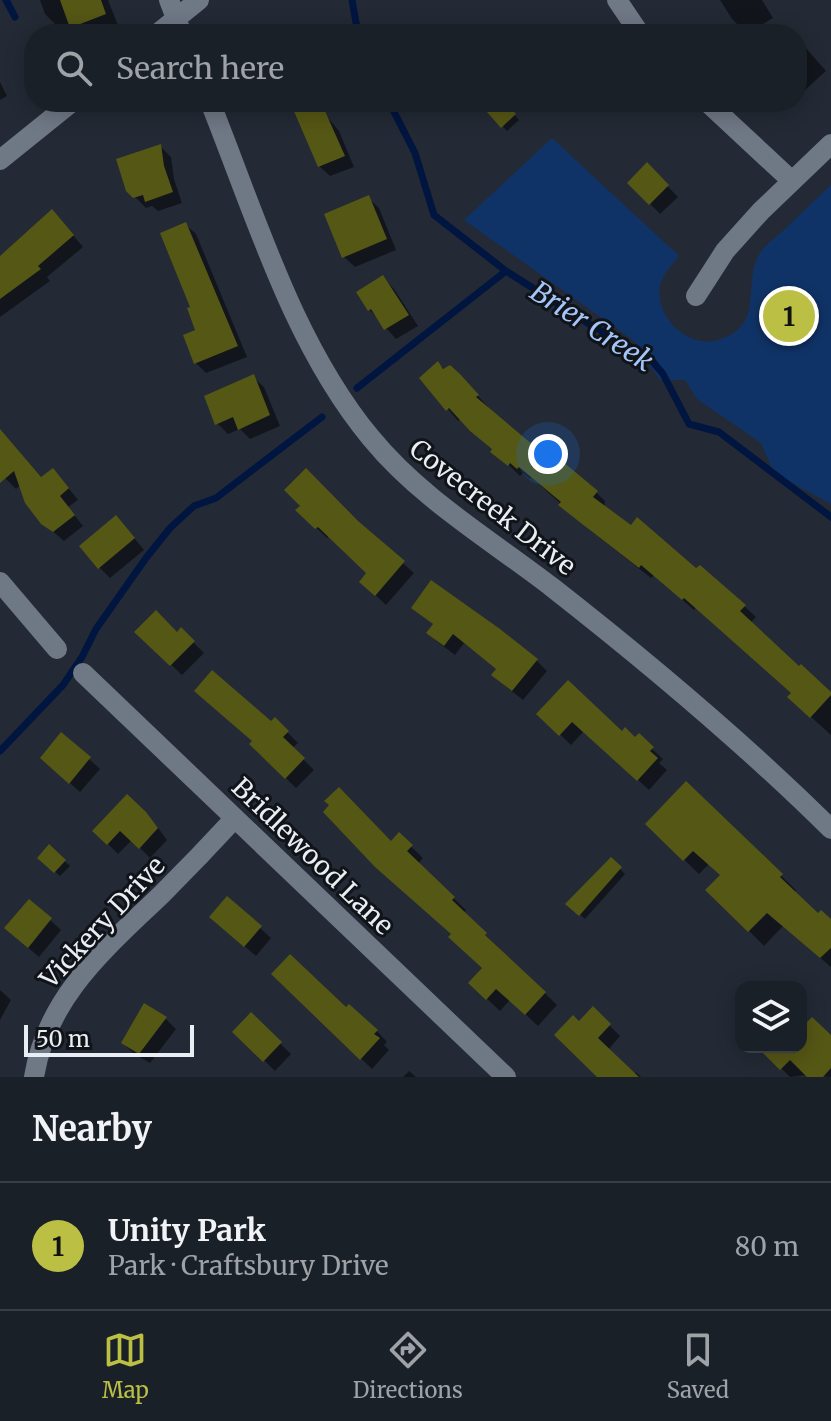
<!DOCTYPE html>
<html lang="en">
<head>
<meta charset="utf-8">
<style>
  :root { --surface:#1a2028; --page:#232830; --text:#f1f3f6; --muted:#9fa3a8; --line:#383e45; --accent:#bbc044 }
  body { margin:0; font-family:Merriweather,serif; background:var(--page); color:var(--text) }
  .controls { position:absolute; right:24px; bottom:24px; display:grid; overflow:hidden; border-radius:16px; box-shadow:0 4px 20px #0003 }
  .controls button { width:72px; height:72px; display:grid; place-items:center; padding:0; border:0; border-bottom:2px solid var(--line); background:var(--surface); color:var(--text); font:40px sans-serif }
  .scale { position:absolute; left:24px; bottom:20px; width:170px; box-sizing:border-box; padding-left:8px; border:4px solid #e9eef5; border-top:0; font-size:22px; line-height:28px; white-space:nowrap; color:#e9eef5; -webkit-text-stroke:6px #101318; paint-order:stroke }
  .you { position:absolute; left:548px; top:454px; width:28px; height:28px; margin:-20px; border:6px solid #fff; border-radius:50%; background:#1a73e8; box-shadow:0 0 0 12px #1a73e833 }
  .badge { display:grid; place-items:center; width:52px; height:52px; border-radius:50%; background:var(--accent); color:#111; font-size:26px; font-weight:700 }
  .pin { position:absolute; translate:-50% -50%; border:4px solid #fff; box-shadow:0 2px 8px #0006 }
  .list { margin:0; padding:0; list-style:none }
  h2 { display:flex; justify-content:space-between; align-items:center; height:104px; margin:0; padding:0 32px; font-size:34px }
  h2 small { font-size:26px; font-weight:400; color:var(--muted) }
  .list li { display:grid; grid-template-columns:52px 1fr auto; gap:24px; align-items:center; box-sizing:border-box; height:128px; padding:0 32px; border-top:2px solid var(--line) }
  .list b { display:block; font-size:30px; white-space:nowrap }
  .list p { margin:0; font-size:26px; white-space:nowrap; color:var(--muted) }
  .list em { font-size:26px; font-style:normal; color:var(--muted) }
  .icon { flex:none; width:44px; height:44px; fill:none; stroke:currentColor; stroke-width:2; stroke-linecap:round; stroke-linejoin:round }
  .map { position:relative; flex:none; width:831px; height:1077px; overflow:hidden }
  .search { position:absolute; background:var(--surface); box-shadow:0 4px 20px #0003; left:24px; right:24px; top:24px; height:88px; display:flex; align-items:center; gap:20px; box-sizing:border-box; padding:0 28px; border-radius:32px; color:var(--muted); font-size:30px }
  .sheet { height:232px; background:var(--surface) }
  nav { display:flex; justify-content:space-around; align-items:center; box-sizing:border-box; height:112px; border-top:2px solid var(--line); background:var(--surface); font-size:22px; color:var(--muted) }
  nav a { display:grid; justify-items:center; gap:4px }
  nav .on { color:var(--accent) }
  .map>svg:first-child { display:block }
  .green { fill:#103367 }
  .shadow { fill:#0007 }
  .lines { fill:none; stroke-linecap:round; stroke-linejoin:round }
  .stream { stroke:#00153f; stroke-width:7 }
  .building { fill:#555715 }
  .minor { stroke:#6f7885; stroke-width:20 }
  .labels { text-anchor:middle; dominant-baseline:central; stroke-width:6; stroke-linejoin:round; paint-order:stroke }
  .street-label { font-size:26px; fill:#e9eef5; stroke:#101318 }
  .water-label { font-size:28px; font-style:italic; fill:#a3c5f9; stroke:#101318 }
</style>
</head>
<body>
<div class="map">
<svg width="831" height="1077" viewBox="0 0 831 1077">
  <rect width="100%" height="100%" fill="#232a35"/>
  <path class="green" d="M552,138L679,256C671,266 662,274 660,287C655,317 688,349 718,340C767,326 741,284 760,253C765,245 775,238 782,232C798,216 815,200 831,185V504L774,473L761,443L697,399L685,380H660L634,341L464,220Z"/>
  <path class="shadow" d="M40,0H108L119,28L104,34H79L70,24L59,28L45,14Z
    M720,0H762L773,18L747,34L732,19Z
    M784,25L794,34H774Z
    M797,38L826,71L805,90L797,82Z
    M0,82L7,96L0,100Z
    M283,102H315L339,131L354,167L330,176L319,166L296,112Z
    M504,102L519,120L507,131L490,112Z
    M160,146L171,157L174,179L182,203L158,211L152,206L146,208L128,190Z
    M647,165L678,197L660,214L630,183Z
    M368,198L379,208L396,250L355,267L344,257Z
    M62,222L83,247L47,277L50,281L0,317V261Z
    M185,224L196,234L247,357L206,373L196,363L198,331L193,308Z
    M383,278L394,289L418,326L396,339L369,309Z
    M438,364L471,388L488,407L487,409L559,468L594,490L605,501L604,508L744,606L756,617L750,623L831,696V735L801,708L793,694L696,607L694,610L654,575L651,578L591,531L531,477L530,479L523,473L520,476L461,418L458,421L422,378Z
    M253,377L264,387L280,426L250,439L240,429L228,434L217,423Z
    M0,430L42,479L63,481L78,500L68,507L83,526L64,541L43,523L21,484L16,489L0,473Z
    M303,506L357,523L414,573L386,605L372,592L369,573L330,536L327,538L298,510Z
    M126,528L144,550L110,578L99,567Z
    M414,608L537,661L547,671L523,700L504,685L498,670L464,643L455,655L439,643L428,633L434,625Z
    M181,630L204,653L182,675L147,642L177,634Z
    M539,714L635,739L652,749L663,759L659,763L667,770L649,790L584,731L571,745Z
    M275,720L298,743L292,748L314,770L296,788L251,744Z
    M89,759L100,769L80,792L53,768Z
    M686,784L796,890L794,893L818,916L831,922V967L783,926L764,946L708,890L722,876L709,864L699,874L647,824Z
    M127,797L156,825L167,840L150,858L132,840L118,854L95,831Z
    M399,835L423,858L418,864L466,910L463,913L557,1005L538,1026L510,1000L500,1011L483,995L484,969L453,935L391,844Z
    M49,847L70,866L60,876L40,858Z
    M611,860L625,874L585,919L568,904Z
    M30,902L61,930L39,957L18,939Z
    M222,927L260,928L271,938L256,956Z
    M273,974L346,1010L377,1031L387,1042L384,1045L389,1050L372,1069Z
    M0,990L11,1000L0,1020Z
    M145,1005L166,1019L176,1029L150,1063L134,1054L123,1043Z
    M593,1009L620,1036L608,1050L634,1075L636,1072L641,1077H600L579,1024Z
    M251,1015L291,1054L275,1071L235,1032Z
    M801,1031L831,1037V1077L807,1075L790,1077L767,1054L774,1047H801Z
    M409,1071L416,1077H403Z"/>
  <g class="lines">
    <path class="stream" d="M6,0L15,17
      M352,0L358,34
      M389,102L415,153L434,215L506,271L594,327L648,356L663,374L689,424L719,432L831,517
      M357,388L506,271
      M0,751L63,685L82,657L96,629L146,558L170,528L194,506L216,498L322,417"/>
  </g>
  <path class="building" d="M60,0H101L106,14L70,28Z
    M290,102H321L345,156L318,167Z
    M499,102H506L516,114L501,128L487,112Z
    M161,144L164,166L173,192L145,202L143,195L133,198L126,191L116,159Z
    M647,162L669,185L649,205L627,183Z
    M369,195L387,239L342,258L324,214Z
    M52,209L74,235L38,266L41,269L0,299V256Z
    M186,222L238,346L194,364L183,335L195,330L187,308L190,307L160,233Z
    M383,275L409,315L384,330L371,309L368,311L356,292Z
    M438,361L443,369L450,365L460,374L479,395L476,397L558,466L562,461L598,491L593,497L631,525L637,517L696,568L700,565L746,605L740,611L799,666L801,664L831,692V695L810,718L787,697L791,693L684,598L682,600L641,565L639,568L577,520L558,505L561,502L519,467L517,469L510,463L508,466L490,452L492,449L470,431L449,408L446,411L419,378Z
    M254,374L270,415L238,430L233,417L215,425L204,396Z
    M0,429L41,477L53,468L69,488L60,496L75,515L53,532L41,524L25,503L14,471L0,483Z
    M306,468L358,521L405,561L375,596L359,582L366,573L318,527L315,529L295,510L300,506L284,490Z
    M116,515L135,538L98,569L79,546Z
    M431,580L500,629L538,659L512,691L491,675L496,669L453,634L444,646L426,633L433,624L411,608Z
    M156,610L177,632L181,627L195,641L170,666L134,632Z
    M212,670L271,721L275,717L289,731L283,737L305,758L285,779L249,744L252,741L194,691Z
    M568,680L622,731L625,727L635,737L639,733L654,747L650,751L658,758L637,781L572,722L559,736L536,714Z
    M61,732L91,757L69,784L40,758Z
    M686,781L783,874L780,877L818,913L821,910L831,919V948L820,958L767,913L748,932L705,890L720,875L693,851L683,861L645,824Z
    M339,787L391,841L399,832L413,845L407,851L455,897L452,900L487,933L485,935L546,992L525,1015L496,989L486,1000L468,983L482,968L448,937L451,934L375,867L323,812L329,805L324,801Z
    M127,794L146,812L158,828L139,849L120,831L107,845L92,831Z
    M49,844L66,860L54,873L37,858Z
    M611,857L622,867L579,916L565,904Z
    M227,896L262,926L244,947L209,917Z
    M29,899L52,918L28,948L4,928Z
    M290,954L346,1007L349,1004L378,1030L374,1034L380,1038L360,1060L271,974Z
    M144,1003L167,1017L139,1054L121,1043Z
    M593,1006L611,1024L598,1038L639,1077H597L554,1035L573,1015L579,1021Z
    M251,1012L282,1042L263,1062L232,1032Z
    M812,1017L831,1035V1068L823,1077H807L790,1060L780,1070L757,1047H801V1028Z"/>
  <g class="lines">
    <path class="minor" d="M169,0L182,34
      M617,0L640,34
      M157,34L199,0
      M210,102C255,214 293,344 371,438C421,499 491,540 553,588C650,664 743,742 831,829
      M707,102L792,181
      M0,160L72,102
      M696,296L725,251L761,211L831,144
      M0,582L57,649
      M83,673L506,1077
      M34,1077C47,996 106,948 162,894C187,869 211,844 235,818"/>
  </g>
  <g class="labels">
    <g class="street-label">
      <text transform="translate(493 507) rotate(38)">Covecreek Drive</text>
      <text transform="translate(313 856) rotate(44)">Bridlewood Lane</text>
      <text transform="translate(102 922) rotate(-47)">Vickery Drive</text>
    </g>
    <g class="water-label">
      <text transform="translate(592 326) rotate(33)">Brier Creek</text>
    </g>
  </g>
</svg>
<div class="controls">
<button><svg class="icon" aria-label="layers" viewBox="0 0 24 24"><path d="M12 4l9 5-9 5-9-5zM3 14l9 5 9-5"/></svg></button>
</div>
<div class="scale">50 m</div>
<div class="you"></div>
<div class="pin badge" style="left:789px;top:316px">1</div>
<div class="search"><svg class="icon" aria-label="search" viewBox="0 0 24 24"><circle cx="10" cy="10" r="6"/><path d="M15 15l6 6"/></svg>Search here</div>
</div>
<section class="sheet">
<h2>Nearby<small></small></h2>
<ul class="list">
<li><span class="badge">1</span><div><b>Unity Park</b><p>Park · Craftsbury Drive</p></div><em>80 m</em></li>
</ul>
</section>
<nav>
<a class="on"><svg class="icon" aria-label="map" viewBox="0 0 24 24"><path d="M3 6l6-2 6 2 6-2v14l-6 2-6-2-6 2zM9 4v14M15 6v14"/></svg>Map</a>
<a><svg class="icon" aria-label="directions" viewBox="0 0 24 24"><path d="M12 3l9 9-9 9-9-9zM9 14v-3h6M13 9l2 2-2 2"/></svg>Directions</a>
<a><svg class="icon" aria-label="saved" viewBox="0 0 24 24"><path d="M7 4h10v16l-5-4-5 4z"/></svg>Saved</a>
</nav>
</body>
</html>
